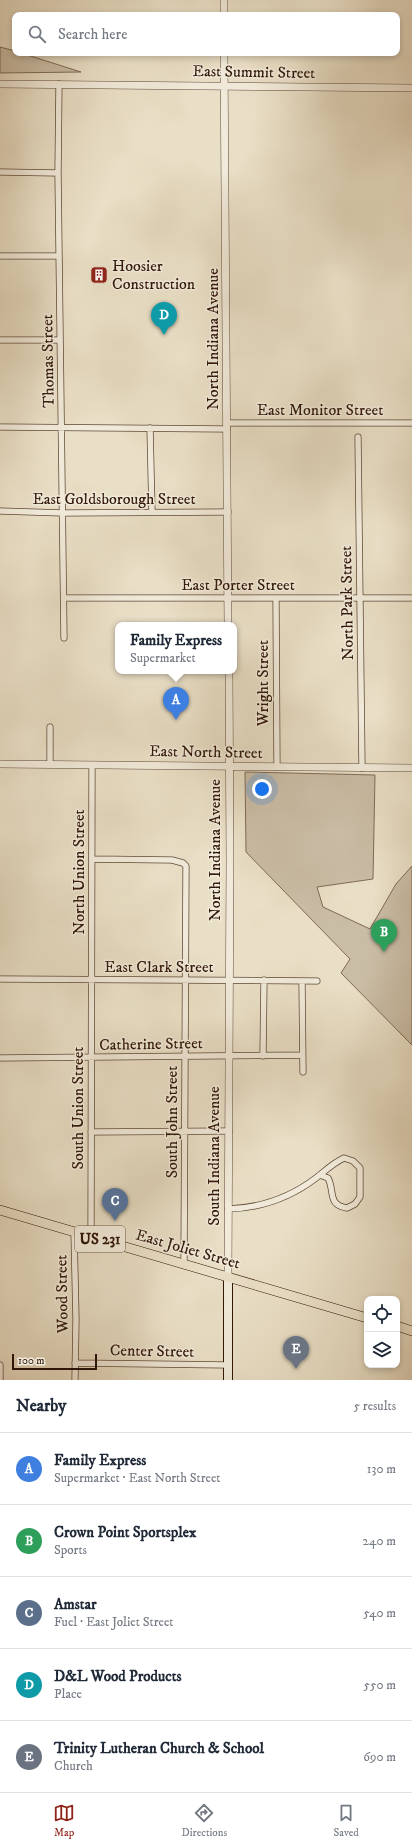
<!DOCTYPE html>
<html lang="en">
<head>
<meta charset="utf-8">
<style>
  :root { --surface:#fff; --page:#f2f2f3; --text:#1f2937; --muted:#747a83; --line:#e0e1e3; --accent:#8f2418 }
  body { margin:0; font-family:"IM FELL DW Pica",serif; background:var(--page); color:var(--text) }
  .controls { position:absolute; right:12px; bottom:12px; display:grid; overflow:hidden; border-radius:8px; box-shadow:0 2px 6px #0003 }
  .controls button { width:36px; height:36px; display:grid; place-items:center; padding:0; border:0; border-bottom:1px solid var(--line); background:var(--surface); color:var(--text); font:20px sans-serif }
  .scale { position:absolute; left:12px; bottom:10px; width:85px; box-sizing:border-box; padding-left:4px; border:2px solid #311708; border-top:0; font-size:11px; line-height:14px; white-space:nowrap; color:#311708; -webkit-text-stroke:3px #f1eada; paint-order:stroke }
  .you { position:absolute; left:262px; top:789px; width:14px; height:14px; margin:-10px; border:3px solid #fff; border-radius:50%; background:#1a73e8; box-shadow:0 0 0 6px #1a73e833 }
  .badge { display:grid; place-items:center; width:26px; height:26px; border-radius:50%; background:var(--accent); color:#fff; font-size:13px; font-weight:700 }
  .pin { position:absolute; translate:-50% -33px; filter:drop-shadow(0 1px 2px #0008) }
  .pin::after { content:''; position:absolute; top:21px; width:14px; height:12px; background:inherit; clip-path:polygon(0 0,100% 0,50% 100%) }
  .popup { position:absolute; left:115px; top:622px; width:122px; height:52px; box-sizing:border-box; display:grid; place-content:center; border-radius:8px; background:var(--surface); filter:drop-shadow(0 1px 3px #0005); font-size:13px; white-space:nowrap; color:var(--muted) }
  .popup b { font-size:15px; color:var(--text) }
  .popup::after { content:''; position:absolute; left:50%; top:100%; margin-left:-8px; border:8px solid transparent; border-top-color:var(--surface) }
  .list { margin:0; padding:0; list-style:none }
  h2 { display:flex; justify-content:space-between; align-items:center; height:52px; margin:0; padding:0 16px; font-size:17px }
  h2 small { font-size:13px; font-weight:400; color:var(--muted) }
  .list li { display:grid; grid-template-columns:26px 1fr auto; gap:12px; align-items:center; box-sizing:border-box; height:72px; padding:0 16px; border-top:1px solid var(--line) }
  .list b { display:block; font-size:15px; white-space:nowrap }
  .list p { margin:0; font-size:13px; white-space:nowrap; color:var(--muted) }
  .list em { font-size:13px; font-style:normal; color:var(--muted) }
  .icon { flex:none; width:22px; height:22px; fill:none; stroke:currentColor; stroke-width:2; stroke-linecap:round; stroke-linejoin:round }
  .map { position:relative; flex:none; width:412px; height:1380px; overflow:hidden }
  .search { position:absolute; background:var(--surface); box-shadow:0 2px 6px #0003; left:12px; right:12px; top:12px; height:44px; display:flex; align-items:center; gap:10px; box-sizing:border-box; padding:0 14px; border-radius:8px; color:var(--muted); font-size:15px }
  .sheet { height:412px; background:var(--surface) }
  nav { display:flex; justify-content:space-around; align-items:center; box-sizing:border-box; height:56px; border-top:1px solid var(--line); background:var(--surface); font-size:11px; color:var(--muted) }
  nav a { display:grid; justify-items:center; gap:2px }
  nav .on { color:var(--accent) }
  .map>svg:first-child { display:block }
  .green { fill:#cabda6; stroke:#7e6a57 }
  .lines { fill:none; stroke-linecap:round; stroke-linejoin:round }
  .minor-casing { stroke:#5f4938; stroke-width:7 }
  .tertiary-casing { stroke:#5f4938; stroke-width:8 }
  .secondary-casing { stroke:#311708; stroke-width:10 }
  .primary-casing { stroke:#311708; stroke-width:10 }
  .minor { stroke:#f1eada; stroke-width:5.5 }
  .tertiary { stroke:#f1eada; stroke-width:7 }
  .secondary { stroke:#f1eada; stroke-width:8 }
  .primary { stroke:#e9dfc6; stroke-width:9 }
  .labels { text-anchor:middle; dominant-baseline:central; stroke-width:3; stroke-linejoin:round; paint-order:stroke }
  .shield { fill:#f1eada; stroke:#6b5647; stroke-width:1 }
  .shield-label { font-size:15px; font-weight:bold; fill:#311708 }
  .street-label { font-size:16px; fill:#311708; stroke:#f1eada }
  .poi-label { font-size:16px; fill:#311708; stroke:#f1eada; text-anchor:start }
</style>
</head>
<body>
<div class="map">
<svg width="412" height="1380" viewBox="0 0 412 1380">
  <rect width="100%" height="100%" fill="#e9dfc6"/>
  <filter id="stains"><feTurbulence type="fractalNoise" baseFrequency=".005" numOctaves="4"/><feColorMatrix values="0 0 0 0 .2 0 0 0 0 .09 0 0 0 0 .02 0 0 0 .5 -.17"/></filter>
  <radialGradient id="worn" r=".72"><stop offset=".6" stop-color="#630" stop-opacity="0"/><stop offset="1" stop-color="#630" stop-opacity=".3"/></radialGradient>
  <path class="green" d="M0,47L15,51V53H21L81,72L0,73Z
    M245,772L375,775L373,879L317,887L323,907L370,929L396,884L412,866V1045L341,973L350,959L246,852Z"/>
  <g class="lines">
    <defs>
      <path id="minor" d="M59,84L58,173L64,638
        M0,172L58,173
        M0,256H59
        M0,340H60
        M227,423H412
        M0,427L227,429
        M150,428L152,512
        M358,437L362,768
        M0,511L63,513L228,512
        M64,598H412
        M276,598L277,767
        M50,764V727
        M92,859L172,860L183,863L186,866L184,1263
        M0,979L317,981
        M302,981L303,1072
        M263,1056L264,980
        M0,1058L302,1055
        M91,1132L229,1131
        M228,1209C260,1208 291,1197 316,1178C325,1171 333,1163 344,1158L353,1161L360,1168V1197L355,1204L347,1208C327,1205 335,1191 328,1178L320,1175
        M74,1231L76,1319L75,1380
        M91,1237L92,765
        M75,1363L228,1365
        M0,1365V1380"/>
      <path id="tertiary" d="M224,0V15
        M224,53L228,625
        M0,84L412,88
        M0,764L412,768
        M228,1277L230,860L229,671"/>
      <path id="secondary" d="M228,1380V1277"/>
      <path id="primary" d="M0,1210L367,1318
        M397,1326L412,1331"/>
    </defs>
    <use href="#minor" class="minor-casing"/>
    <use href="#tertiary" class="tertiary-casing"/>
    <use href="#secondary" class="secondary-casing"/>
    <use href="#primary" class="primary-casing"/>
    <use href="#minor" class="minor"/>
    <use href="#tertiary" class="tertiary"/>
    <use href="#secondary" class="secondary"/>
    <use href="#primary" class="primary"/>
  </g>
  <defs>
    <symbol id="building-square" viewBox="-11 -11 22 22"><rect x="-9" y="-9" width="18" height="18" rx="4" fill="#8f2418" stroke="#f1eada"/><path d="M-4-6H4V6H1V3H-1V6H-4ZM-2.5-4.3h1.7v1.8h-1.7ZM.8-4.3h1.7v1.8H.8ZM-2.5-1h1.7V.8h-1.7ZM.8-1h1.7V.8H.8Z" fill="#fff"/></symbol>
  </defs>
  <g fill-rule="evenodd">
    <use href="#building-square" x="89" y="265" width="20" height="20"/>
  </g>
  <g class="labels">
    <rect class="shield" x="75" y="1226" width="50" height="26" rx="3"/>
    <g class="shield-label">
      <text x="100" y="1239">US 231</text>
    </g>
    <g class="street-label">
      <text transform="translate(254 72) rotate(1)">East Summit Street</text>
      <text transform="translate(213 339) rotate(-90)">North Indiana Avenue</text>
      <text transform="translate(48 361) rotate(-91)">Thomas Street</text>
      <text x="320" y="410">East Monitor Street</text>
      <text x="114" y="499">East Goldsborough Street</text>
      <text x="238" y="585">East Porter Street</text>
      <text transform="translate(347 603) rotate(-91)">North Park Street</text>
      <text transform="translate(263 683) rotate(-90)">Wright Street</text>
      <text transform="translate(206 752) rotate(1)">East North Street</text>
      <text transform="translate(215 850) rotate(-90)">North Indiana Avenue</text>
      <text transform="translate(79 872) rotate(-90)">North Union Street</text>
      <text x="159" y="967">East Clark Street</text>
      <text transform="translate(151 1044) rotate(-1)">Catherine Street</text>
      <text transform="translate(78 1108) rotate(-90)">South Union Street</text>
      <text transform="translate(172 1122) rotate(-90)">South John Street</text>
      <text transform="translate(214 1156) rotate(-90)">South Indiana Avenue</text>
      <text transform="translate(188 1249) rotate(16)">East Joliet Street</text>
      <text transform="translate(62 1294) rotate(-91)">Wood Street</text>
      <text transform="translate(152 1351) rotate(1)">Center Street</text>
    </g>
    <g class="poi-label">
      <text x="112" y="266">Hoosier<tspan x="112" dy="18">Construction</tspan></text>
    </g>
  </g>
  <rect width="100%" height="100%" filter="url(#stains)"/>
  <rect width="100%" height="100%" fill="url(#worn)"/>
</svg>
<div class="controls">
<button><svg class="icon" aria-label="locate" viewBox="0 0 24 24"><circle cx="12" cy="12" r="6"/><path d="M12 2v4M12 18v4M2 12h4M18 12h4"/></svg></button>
<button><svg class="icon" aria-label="layers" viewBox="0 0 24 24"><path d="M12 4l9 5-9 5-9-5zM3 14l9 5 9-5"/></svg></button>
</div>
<div class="scale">100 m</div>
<div class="you"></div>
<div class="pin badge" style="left:176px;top:720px;background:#3f7fe0">A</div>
<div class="popup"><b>Family Express</b>Supermarket</div>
<div class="pin badge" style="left:384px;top:952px;background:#2e9e5b">B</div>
<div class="pin badge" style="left:115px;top:1221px;background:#5c6f8a">C</div>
<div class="pin badge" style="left:164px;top:335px;background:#0f9aa8">D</div>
<div class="pin badge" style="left:296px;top:1369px;background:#6b7280">E</div>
<div class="search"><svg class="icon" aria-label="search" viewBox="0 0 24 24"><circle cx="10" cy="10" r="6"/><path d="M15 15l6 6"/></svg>Search here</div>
</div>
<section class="sheet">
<h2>Nearby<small>5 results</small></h2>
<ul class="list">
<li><span class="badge" style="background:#3f7fe0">A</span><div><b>Family Express</b><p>Supermarket · East North Street</p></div><em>130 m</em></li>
<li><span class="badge" style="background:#2e9e5b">B</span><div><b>Crown Point Sportsplex</b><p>Sports</p></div><em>240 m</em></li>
<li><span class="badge" style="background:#5c6f8a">C</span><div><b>Amstar</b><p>Fuel · East Joliet Street</p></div><em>540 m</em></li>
<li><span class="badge" style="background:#0f9aa8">D</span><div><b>D&amp;L Wood Products</b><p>Place</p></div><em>550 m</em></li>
<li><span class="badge" style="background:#6b7280">E</span><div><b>Trinity Lutheran Church &amp; School</b><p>Church</p></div><em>690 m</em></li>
</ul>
</section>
<nav>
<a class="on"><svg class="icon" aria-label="map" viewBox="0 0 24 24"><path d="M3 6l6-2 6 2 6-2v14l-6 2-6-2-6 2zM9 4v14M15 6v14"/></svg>Map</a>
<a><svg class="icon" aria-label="directions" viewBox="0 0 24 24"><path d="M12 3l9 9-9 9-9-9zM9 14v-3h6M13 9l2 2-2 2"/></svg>Directions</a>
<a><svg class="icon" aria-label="saved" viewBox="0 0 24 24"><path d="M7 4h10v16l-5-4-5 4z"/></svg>Saved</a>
</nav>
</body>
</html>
